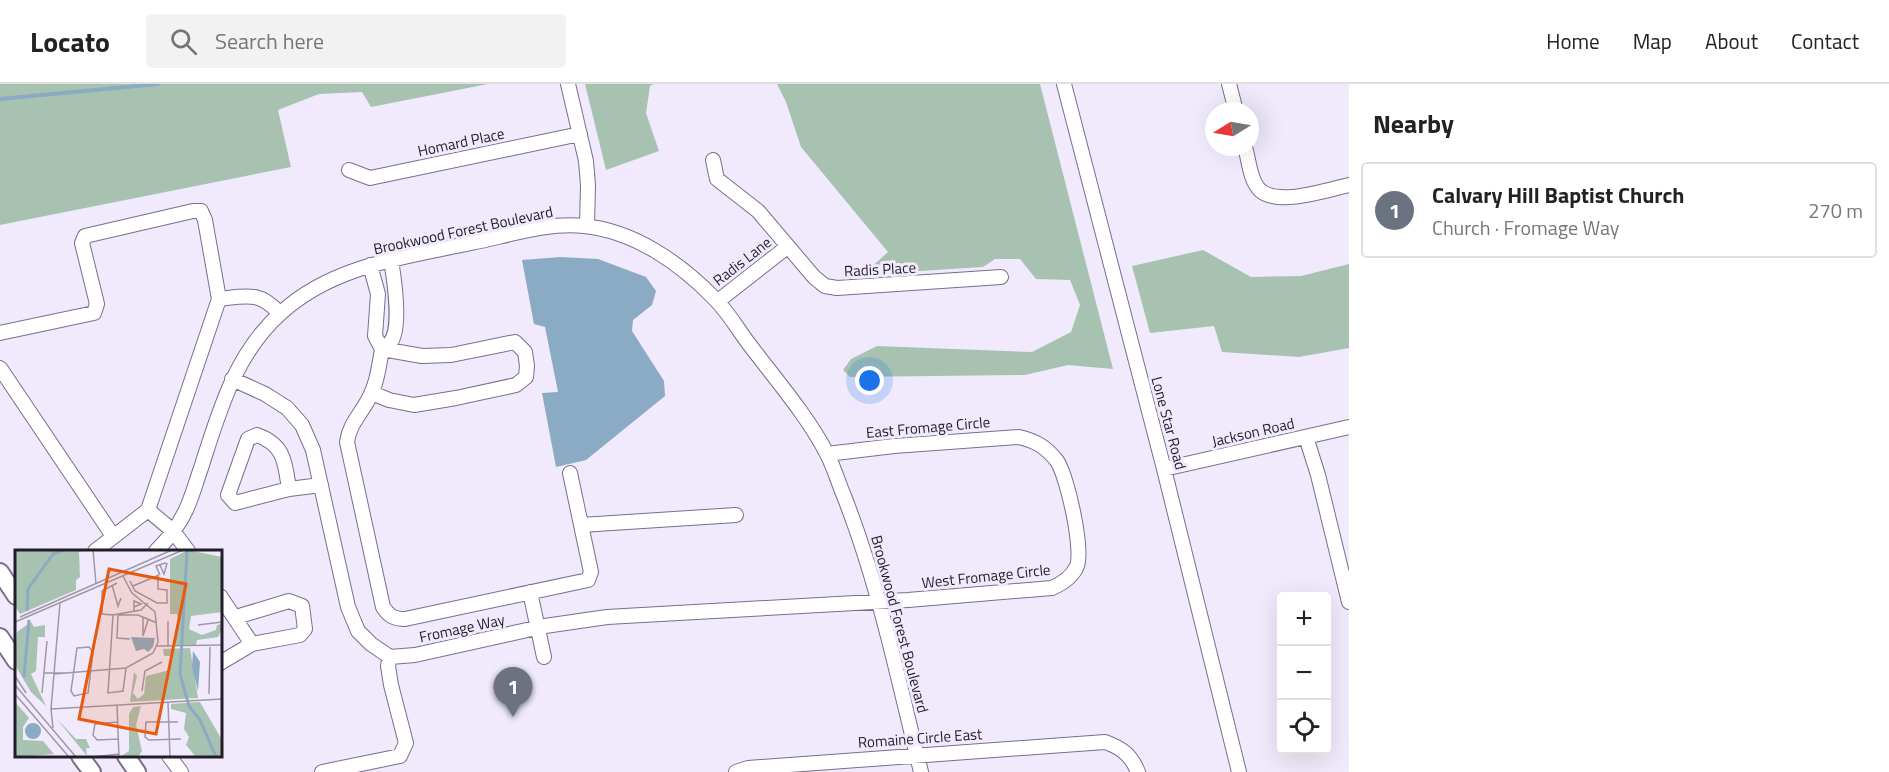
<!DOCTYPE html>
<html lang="en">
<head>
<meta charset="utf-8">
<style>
  :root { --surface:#fff; --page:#f2f2f2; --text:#222; --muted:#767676; --line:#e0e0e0; --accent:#0b8043 }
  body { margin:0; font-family:"Titillium Web",sans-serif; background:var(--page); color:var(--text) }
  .controls { position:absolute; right:18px; bottom:18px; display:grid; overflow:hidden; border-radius:6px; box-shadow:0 6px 24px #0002 }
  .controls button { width:54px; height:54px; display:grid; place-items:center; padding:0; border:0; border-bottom:2px solid var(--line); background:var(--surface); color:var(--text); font:30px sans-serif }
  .compass { position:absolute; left:1205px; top:18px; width:54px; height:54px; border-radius:50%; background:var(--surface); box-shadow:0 6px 24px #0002; rotate:259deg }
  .you { position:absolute; left:870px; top:297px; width:21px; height:21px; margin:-15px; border:4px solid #fff; border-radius:50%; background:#1a73e8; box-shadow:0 0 0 9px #1a73e833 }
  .badge { display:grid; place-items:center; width:39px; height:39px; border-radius:50%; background:var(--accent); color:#fff; font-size:20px; font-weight:700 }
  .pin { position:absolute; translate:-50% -50px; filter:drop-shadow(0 2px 3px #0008) }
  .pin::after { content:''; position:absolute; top:32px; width:21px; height:18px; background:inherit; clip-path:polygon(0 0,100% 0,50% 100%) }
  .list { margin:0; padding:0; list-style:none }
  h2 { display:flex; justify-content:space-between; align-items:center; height:78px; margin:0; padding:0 24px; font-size:26px }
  h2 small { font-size:20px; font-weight:400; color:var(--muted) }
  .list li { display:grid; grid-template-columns:39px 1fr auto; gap:18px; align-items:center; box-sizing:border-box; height:96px; margin:0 12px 12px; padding:0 12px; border:2px solid var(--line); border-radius:6px }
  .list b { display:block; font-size:22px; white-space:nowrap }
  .list p { margin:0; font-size:20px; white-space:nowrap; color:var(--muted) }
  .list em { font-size:20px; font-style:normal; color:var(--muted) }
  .icon { flex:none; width:33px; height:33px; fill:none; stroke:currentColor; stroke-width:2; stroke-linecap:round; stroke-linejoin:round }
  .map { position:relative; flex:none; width:1349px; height:688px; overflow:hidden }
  header { display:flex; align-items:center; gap:36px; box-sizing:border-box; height:84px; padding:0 30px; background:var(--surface); border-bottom:2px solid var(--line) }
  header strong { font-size:28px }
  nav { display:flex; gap:33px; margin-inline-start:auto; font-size:21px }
  .search { width:420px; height:54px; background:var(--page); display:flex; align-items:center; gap:15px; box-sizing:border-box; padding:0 21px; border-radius:6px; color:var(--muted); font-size:22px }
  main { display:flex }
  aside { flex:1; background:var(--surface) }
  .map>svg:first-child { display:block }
  .green { fill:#a8c2b1 }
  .water { fill:#8baac4 }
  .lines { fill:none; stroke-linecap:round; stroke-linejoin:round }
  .stream { stroke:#8baac4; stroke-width:4 }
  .minor-casing { stroke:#7a6e88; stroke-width:16 }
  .major-casing { stroke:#7a6e88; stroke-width:20 }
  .minor { stroke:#fff; stroke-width:14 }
  .major { stroke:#fff; stroke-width:16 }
  .labels { text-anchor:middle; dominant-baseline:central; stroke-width:6; stroke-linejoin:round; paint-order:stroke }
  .street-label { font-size:15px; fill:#221d28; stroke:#f1eafc }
  .inset-river { fill:none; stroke:#8baac4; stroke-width:3 }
  .inset-road { fill:none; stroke:#9e98a7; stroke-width:1.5 }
  .view { fill:#e8590c; fill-opacity:0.15; stroke:#e8590c; stroke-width:3 }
  .inset-edge { fill:none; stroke:#221d28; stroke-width:3 }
</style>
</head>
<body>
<header>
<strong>Locato</strong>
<div class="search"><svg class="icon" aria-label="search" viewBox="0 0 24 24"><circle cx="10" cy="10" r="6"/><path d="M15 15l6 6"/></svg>Search here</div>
<nav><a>Home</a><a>Map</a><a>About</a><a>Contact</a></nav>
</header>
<main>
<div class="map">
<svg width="1349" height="688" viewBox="0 0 1349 688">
  <rect width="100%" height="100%" fill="#f1eafc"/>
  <path class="green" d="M0,0H488L371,23L362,8L319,10L278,26L291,83L0,141Z
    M585,0H654L650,2L646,29L659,67L606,86Z
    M777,0H1040L1113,285L1068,281L1025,291L850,293L843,286L851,275L877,262L1032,268L1071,248L1080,221L1070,196L1036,195L1020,175H995L983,183L873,190L867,187L888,168L801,63L786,18Z
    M1203,166L1251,193L1301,192L1349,180V264L1299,273L1222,268L1214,242L1150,249L1132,182Z"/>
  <path class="water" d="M560,173L598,175L646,193L656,207L652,221L633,236L632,247L664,297L665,312L586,376L556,383L542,309L558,308L545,243L534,240L522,176Z"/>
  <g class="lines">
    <path class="stream" d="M0,15L158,0"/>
    <defs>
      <path id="minor" d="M568,0L586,77L588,101L587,142
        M1064,0L1164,385L1239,688
        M1229,0L1236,27
        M1245,63C1249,76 1250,98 1261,107C1280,122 1327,106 1349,101
        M713,76L717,95L758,127L814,193L825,202L837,204L1001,193
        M349,86L370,94L580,50
        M391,176C394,194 402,245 390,259C388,261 384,263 382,265C379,282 377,300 368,316C360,331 349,341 347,358L383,523C389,532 394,535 405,535L588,496L591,488L570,389
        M370,181L378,210L375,252L382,265L422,272L451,271L515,258L525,268L527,282L526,293L516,301L456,314L414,321L389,316L372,309
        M219,215C246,212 260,207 279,229
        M718,217L787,163
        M0,249L94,229L97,220L82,159L85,152L193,127H201L205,136L219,215L148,426L95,467
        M0,284L113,452
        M232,295L265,310L287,324L302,341L313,366L348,523L358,547L371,560L390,573L415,571L545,542L607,533L908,516L1052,504C1061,500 1071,494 1076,484C1085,470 1067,391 1057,377C1046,363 1036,357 1019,353L894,362L827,370
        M1306,353L1318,391L1349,518
        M1164,385L1349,343
        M289,405C285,379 285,361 257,351L248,355L228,411L235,419L289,405L321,401
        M148,426L173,447L188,467
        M581,441L736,431
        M156,467C167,456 179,441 186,426C192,413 196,398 201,384C219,328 235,269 282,228C334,181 406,173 471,159C507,152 547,138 584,142C635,147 681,180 715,215C727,227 736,242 746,256C772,291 808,332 827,370C834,383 838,398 844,412C879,501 898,595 921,688
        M530,508L544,573
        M220,512L252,560
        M220,579L252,560L300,551L305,545L302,522L289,517L236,533
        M169,672L181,688
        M322,688L400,672L406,659L391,601L388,582L390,573
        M736,688L748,684L1105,658C1122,664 1131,671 1138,688"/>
      <path id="major" d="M0,488L16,512
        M0,553L16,577
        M80,672L92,688
        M126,672L137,688"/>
    </defs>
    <use href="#minor" class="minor-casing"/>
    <use href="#major" class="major-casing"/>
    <use href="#minor" class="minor"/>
    <use href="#major" class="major"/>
  </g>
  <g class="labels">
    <g class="street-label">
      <text transform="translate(461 58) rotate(-12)">Homard Place</text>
      <text transform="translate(463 146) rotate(-12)">Brookwood Forest Boulevard</text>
      <text transform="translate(742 177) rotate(-38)">Radis Lane</text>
      <text transform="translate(880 185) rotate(-3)">Radis Place</text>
      <text transform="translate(1169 339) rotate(75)">Lone Star Road</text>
      <text transform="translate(928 343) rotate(-5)">East Fromage Circle</text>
      <text transform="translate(1253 348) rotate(-13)">Jackson Road</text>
      <text transform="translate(986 492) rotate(-6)">West Fromage Circle</text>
      <text transform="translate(900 540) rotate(75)">Brookwood Forest Boulevard</text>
      <text transform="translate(462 544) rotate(-12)">Fromage Way</text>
      <text transform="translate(920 654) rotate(-4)">Romaine Circle East</text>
    </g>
  </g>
  <g transform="translate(15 466)">
    <rect width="207" height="207" fill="#f1eafc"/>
    <path d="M0,0H69L64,2L65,27L61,30V40L5,64L0,56ZM173,0L207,7V62L176,66L174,79L187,85L201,80L202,75L207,74V79L203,87L182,90L181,95H160L163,69L162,64H155V9ZM16,72L19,77L30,75V87H23L21,121L16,124L31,156L16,142L0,115L2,82ZM175,98L183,148L115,152L119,122L122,126L118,143L123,149L129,144L131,126L155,120L156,106H149L148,99ZM0,152L14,168L8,177V190L28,191L39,204L0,207ZM185,152L207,190V207H181L171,195L174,187L169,179L171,163L156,159V154ZM126,156L121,175L127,201L123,207H105L114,201V164L118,157ZM41,168L61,189H71L75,198H71L72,206Z" fill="#a8c2b1"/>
    <path d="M116,87L140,88L138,97L133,102L129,99L121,101ZM178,101L185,112L183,141L177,117ZM10 181a8 8 0 1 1 16 0a8 8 0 1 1-16 0Z" fill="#8baac4"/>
    <path class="inset-river" d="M172,1L165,124L174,156L185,170L201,207M12,61L13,39L38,4L48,0M9,127L14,70"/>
    <path class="inset-road" d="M78,0L81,34M145,25L141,16L150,13L152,14L149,24L145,15M115,31L120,41L142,53H152V40L143,39V26M97,35L103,56L106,48M118,36L144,25M119,61V51L126,54L119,57M98,65L87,64V41L102,33M5,67L157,0M128,68V86L133,70M0,72L168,0M183,75L207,72M115,89L102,88L103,65H123L142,73M142,96L207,95M153,97V71M62,98L74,97L78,102L73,143L59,146L56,141ZM111,118L108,141L93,143L98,65L126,60L133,53M29,123H51M39,124L111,118L138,103L143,92L140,62L117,43L108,26M0,126L11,143M0,135L61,207M127,141L130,121L147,112M27,143L32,91M0,144L54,207M194,144L195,97M153,152L155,207M102,155L104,207M36,159L207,149M103,172L80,174L78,185L82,190L104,189M163,172H131L130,187L134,190L166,189M38,178L36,159L45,53M78,207L104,204"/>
    <path class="view" d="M94,19L171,34L141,184L64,169Z"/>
    <rect width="207" height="207" class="inset-edge"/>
  </g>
</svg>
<div class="controls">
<button>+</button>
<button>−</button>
<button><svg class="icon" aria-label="locate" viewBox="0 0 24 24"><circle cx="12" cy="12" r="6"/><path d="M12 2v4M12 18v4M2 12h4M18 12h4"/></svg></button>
</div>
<svg class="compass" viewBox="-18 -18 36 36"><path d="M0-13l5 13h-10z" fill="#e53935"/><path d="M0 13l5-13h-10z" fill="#767676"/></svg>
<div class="you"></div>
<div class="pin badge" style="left:513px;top:633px;background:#6b7280">1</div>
</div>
<aside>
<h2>Nearby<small></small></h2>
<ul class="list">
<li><span class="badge" style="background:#6b7280">1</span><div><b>Calvary Hill Baptist Church</b><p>Church · Fromage Way</p></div><em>270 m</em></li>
</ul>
</aside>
</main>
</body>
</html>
